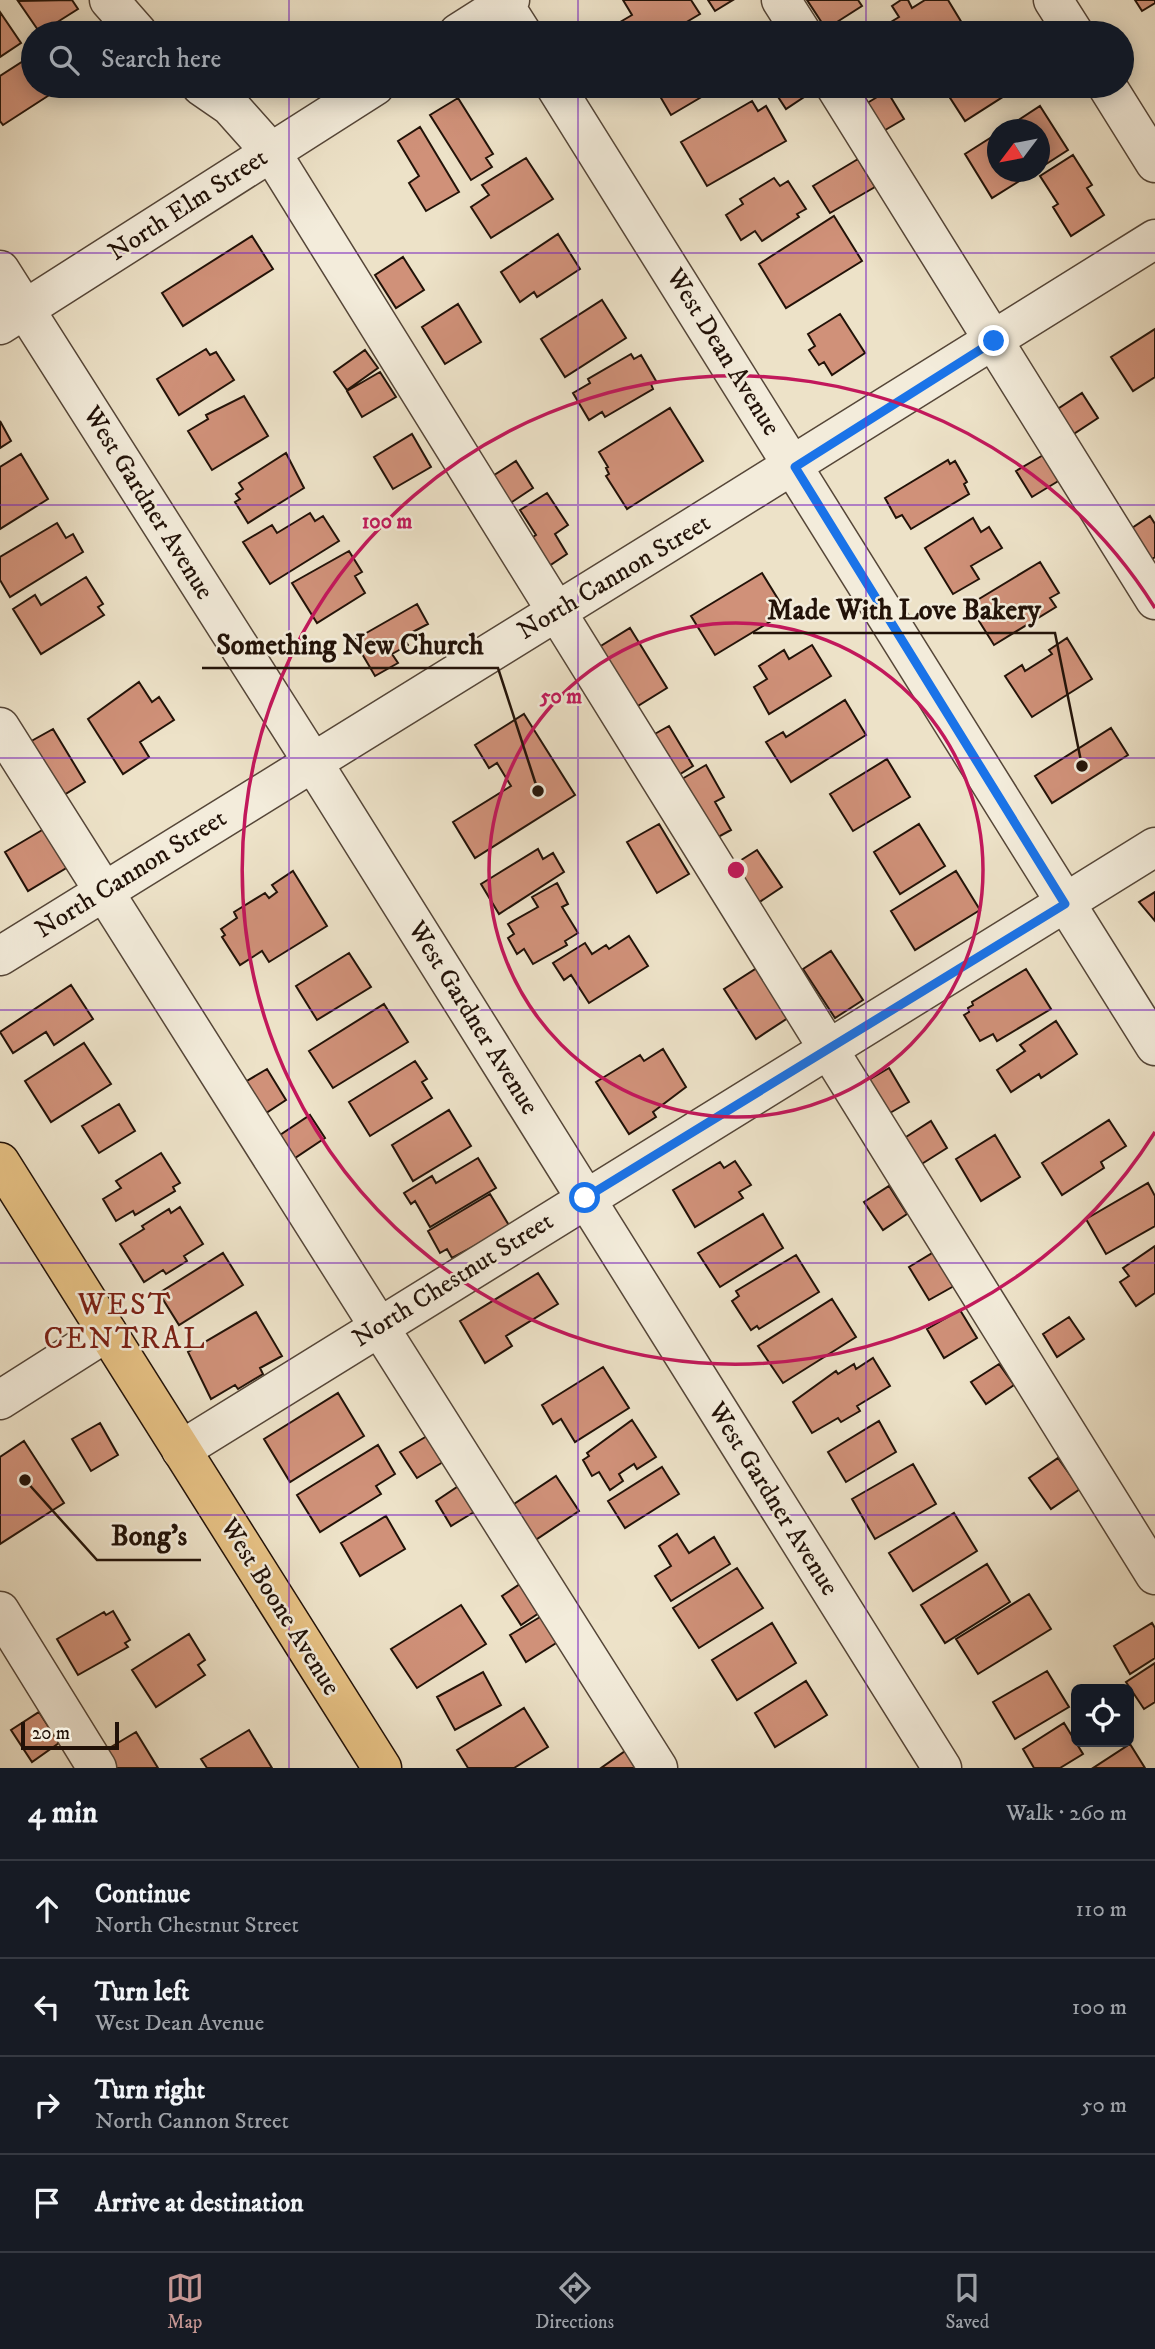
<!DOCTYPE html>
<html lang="en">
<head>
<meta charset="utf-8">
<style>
  :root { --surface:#171b24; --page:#20242c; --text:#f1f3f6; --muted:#9ea1a6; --line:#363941; --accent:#c59692 }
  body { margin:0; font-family:"IM FELL DW Pica",serif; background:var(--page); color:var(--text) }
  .controls { position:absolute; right:21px; bottom:21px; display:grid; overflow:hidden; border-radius:10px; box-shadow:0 4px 18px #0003 }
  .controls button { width:63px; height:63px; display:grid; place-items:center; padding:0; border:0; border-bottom:2px solid var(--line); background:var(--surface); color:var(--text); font:35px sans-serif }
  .compass { position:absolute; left:987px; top:119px; width:63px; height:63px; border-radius:50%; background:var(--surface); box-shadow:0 4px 18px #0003; rotate:238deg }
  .scale { position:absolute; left:21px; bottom:18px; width:98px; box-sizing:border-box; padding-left:7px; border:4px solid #221208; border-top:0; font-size:19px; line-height:24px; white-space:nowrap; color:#221208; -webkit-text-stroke:5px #f3ecdb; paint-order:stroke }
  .stop { position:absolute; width:21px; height:21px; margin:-16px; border:5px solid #1a73e8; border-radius:50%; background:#fff }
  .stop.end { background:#1a73e8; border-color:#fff; box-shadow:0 2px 7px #0008 }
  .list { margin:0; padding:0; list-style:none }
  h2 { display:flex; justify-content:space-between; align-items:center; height:91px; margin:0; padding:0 28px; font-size:30px }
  h2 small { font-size:23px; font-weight:400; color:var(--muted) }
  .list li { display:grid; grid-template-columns:46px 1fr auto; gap:21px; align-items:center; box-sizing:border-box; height:98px; padding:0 28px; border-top:2px solid var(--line) }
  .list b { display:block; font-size:26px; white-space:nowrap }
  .list p { margin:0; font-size:23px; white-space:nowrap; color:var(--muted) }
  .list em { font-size:23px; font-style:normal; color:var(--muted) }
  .icon { flex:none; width:38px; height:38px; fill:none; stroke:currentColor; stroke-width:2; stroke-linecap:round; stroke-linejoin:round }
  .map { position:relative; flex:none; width:1155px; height:1768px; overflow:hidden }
  .search { position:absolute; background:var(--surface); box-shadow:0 4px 18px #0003; left:21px; right:21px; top:21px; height:77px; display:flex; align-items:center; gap:18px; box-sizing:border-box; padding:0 24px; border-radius:38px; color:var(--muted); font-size:26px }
  .sheet { height:483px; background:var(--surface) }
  nav { display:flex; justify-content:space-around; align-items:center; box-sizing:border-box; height:98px; border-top:2px solid var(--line); background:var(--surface); font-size:19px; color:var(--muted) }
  nav a { display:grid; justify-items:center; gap:4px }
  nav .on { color:var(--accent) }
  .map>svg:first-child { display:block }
  .building { fill:#d09179; stroke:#221208; stroke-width:2 }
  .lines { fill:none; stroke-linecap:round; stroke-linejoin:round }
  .minor-casing { stroke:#554638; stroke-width:41 }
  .major-casing { stroke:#221208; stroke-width:41 }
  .minor { stroke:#f3ecdb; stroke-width:38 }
  .major { stroke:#e6c184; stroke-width:38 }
  .route { stroke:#1a73e8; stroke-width:9 }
  .grid { fill:none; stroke:#7b2cbf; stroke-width:2; stroke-opacity:0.55 }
  .ring { fill:none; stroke:#c2185b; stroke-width:3.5 }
  .labels { text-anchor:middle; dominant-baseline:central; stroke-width:5; stroke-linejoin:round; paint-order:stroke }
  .street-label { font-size:26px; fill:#221208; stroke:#f3ecdb }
  .quarter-label { font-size:30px; letter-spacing:2px; fill:#7a1f14; stroke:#f3ecdb }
  .centre { fill:#c2185b; stroke:#f3ecdb; stroke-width:3.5 }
  .ring-label { font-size:21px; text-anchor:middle; font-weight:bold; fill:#c2185b; stroke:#f3ecdb; stroke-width:5; stroke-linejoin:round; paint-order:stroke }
  .leader { fill:none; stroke:#221208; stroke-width:2.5 }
  .callout-dot { fill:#221208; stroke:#f3ecdb; stroke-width:2.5 }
  .callout-label { font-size:28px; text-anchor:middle; font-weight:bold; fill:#221208; stroke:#f3ecdb; stroke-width:5; stroke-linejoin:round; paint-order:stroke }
</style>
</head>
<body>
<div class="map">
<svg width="1155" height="1768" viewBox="0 0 1155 1768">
  <rect width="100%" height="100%" fill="#ede2c8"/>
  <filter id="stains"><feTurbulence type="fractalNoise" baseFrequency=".00286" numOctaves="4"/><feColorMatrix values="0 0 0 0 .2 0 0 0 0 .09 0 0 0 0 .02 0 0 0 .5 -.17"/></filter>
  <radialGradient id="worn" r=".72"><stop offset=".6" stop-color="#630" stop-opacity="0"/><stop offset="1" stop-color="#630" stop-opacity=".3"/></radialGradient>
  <path class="building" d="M72,0L78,9L40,33L18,1Z
    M623,0H691L700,14L668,33H620L615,25L632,15Z
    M708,0H733L715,11Z
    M807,0H858L862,6L826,29Z
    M901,0H908L912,8L925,0H948L965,28L957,33H873L899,17L892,6Z
    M1135,0H1155V3L1142,11Z
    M0,12L21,43L0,57Z
    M31,56L33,86H51L54,92L3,125L0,121V76Z
    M654,86H720L671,115Z
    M771,86H813L816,89L786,109Z
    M952,86H1020L965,121L945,90Z
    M887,91L904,119L875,136L859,108Z
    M458,98L493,154L486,158L492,167L471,180L430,115Z
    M752,101L758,111L766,106L786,141L707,186L681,142Z
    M1040,106L1068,150L1040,168V130H1003Z
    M420,127L459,192L426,211L409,183L419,176L398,141Z
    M998,133V172H1034L992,198L965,154Z
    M1073,155L1092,185L1087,188L1104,215L1071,236L1053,207L1058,204L1040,176Z
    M526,158L553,199L491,238L471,207L489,195L482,185Z
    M858,159L875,187L830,213L813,186Z
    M774,178L780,186L788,181L806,209L797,214L799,217L762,241L755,231L741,240L726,215L743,204L740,199Z
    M834,216L862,261L786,308L759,264Z
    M558,234L580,269L537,297L534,292L520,302L501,272Z
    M252,236L273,269L183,326L162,293Z
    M403,257L424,290L396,308L375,275Z
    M602,300L626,338L565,377L541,339Z
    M458,304L481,342L445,364L422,327Z
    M840,314L865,353L832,375L824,362L819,365L809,350L815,346L808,334Z
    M1155,329V377L1133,391L1111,357Z
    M206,349L210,355L216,352L234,380L179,415L157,379Z
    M365,350L378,368L347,390L334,372Z
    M631,354L634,359L641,355L656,381L651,384L653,389L605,417L602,412L589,420L573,393L590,383L588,379Z
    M380,372L396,397L362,417L347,391Z
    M1082,393L1098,418L1066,439L1050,414Z
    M244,396L268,436L212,470L188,431L208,419L206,415Z
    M670,408L703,461L627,509L606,476L609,474L606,468L608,467L599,452Z
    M0,421L11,441L0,448Z
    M412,434L431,467L393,489L374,457Z
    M286,453L304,488L248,523L235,502L240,499L236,494L243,489L239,483Z
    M21,454L48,499L0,529V467Z
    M1045,454L1060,480L1032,497L1016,471Z
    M948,460L950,464L955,461L967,482L964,484L969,494L911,529L902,515L896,518L885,498Z
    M516,461L533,488L506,506L488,479Z
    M547,493L568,525L555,534L567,554L543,570L525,542L536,535L520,510Z
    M310,513L315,521L323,516L339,541L270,584L243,542L272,525L277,533Z
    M1150,516L1155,524V557L1143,565L1123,534Z
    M973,518L981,532L989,527L1002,548L971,566L979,579L953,594L925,548Z
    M57,523L66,538L73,534L83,552L10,597L0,580V557Z
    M349,551L362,572L355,576L365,593L317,623L292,583Z
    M1040,562L1059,593L1050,598L1056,607L994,645L969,605Z
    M762,573L786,612L715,655L691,616Z
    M86,577L103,604L98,607L104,615L41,654L13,609L35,595L41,605Z
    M417,604L428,624L403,637L408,645L392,654L398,663L375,676L354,640Z
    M630,628L667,688L628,712L591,652Z
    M1067,638L1092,679L1032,717L1005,676L1022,665L1025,671L1052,654L1049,650Z
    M812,645L831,676L769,714L754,687L767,679L759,666L784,650L789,659Z
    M139,682L152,702L159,697L174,720L140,742L149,757L123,774L88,719Z
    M845,700L866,735L791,782L766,742L783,732L786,737Z
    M524,714L575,795L475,858L453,822L511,786L497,763L489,768L475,745Z
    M669,726L693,766L669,781L644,740Z
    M1111,728L1128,755L1052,803L1035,776Z
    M53,729L85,782L59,798L26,744Z
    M887,759L910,797L853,831L830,794Z
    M706,765L724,797L715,802L731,830L709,842L675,783Z
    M659,824L689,874L657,893L627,842Z
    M919,824L945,866L900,894L874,852Z
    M49,826L73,864L28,891L5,852Z
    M538,849L543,859L553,853L564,872L499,914L481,884Z
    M757,850L782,887L752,907L727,869Z
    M293,871L327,926L269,962L262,951L240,965L222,937L225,935L221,929L237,918L234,912L265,893L269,898L277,892L272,885Z
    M956,871L980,910L915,950L891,911Z
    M557,883L568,904L562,907L578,933L565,941L567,945L533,964L524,949L517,954L508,938L514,934L508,924L538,907L532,897Z
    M1155,892V921L1139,902Z
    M629,936L648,966L589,1003L571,975L564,980L553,963L585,943L592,954L606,945L609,949Z
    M831,951L863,1000L835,1018L803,969Z
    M349,953L371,987L317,1020L296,986Z
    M760,966L791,1016L756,1039L724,989Z
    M1026,969L1051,1009L997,1041L993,1034L980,1041L964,1015L969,1012L968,1008L973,1005L972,1002Z
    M71,985L93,1019L54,1045L46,1032L13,1053L0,1032Z
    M384,1004L408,1042L333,1088L309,1051Z
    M1056,1021L1077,1054L1041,1078L1039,1074L1011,1092L997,1070L1025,1051L1020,1045Z
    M84,1043L111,1084L51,1122L25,1081Z
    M663,1049L686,1087L653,1112L656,1117L629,1134L596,1082L640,1055L644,1061Z
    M415,1061L427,1079L422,1082L432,1098L370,1136L349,1102Z
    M889,1068L909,1102L876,1121L857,1087Z
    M267,1069L286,1100L260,1117L240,1085Z
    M119,1104L135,1131L99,1153L82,1126Z
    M449,1110L471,1146L413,1181L392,1145Z
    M310,1115L325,1138L295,1158L280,1135Z
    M1109,1120L1126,1146L1101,1162L1104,1168L1062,1195L1042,1163Z
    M931,1121L947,1148L909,1172L892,1146Z
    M995,1135L1020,1177L981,1201L956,1159Z
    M161,1153L180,1183L173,1187L175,1191L135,1215L133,1211L116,1221L103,1199L121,1188L116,1181Z
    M478,1158L496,1188L430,1227L415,1201L411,1204L404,1193L432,1176L436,1183Z
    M735,1161L751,1185L739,1192L743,1198L695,1227L673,1190L720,1162L724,1168Z
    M1148,1183L1155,1196V1226L1106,1254L1086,1219Z
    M889,1186L907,1214L883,1230L864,1202Z
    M490,1194L510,1227L452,1258L447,1249L440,1253L428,1231Z
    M180,1207L203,1244L184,1256L187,1261L166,1274L163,1270L144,1282L120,1244L144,1229L142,1226L169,1209L171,1213Z
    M763,1214L783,1248L720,1287L698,1253Z
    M1155,1246V1293L1136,1306L1120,1282L1129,1276L1123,1268Z
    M934,1252L954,1286L929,1300L909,1267Z
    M223,1253L243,1285L179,1325L159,1293Z
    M796,1255L819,1292L759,1329L757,1326L751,1330L732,1301L739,1296L736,1291Z
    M538,1273L558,1304L506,1336L512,1346L485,1363L460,1321Z
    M832,1299L856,1337L783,1383L758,1346Z
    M960,1310L977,1338L944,1358L927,1329Z
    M256,1312L282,1356L260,1368L263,1374L238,1389L235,1385L211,1399L188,1352Z
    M1069,1317L1084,1339L1057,1357L1043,1334Z
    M873,1358L890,1386L857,1406L860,1411L841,1422L838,1418L812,1433L793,1402L836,1371L838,1374L854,1364L856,1369Z
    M999,1364L1014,1385L986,1404L971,1382Z
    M603,1367L629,1408L575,1442L561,1419L553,1424L542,1405Z
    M338,1393L364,1436L290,1482L264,1439Z
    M632,1420L656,1457L637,1469L634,1464L619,1474L623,1481L610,1490L599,1472L592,1476L583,1460L589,1456L587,1453Z
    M879,1421L896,1452L846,1482L828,1452Z
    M100,1423L118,1455L91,1471L72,1439Z
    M427,1436L443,1462L417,1478L400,1452Z
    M24,1441L64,1503L0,1544V1457Z
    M378,1445L395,1474L376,1486L381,1494L320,1532L297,1495Z
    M1058,1458L1080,1489L1051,1509L1029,1478Z
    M913,1464L936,1504L875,1539L852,1499Z
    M662,1467L679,1494L625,1528L608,1501Z
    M556,1476L579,1511L534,1541L511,1506Z
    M463,1483L479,1509L451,1526L436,1501Z
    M954,1513L977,1551L913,1591L889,1553Z
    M386,1516L405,1549L360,1576L341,1543Z
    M677,1534L689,1553L714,1537L730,1564L671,1601L655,1576L671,1566L659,1546Z
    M987,1564L1010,1602L945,1643L921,1605Z
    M737,1568L763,1608L699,1648L673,1608Z
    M523,1582L542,1611L521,1625L502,1596Z
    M1029,1594L1051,1629L978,1674L956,1639Z
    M461,1605L486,1644L417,1688L391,1649Z
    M113,1611L130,1640L125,1643L128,1647L78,1675L57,1639L104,1612L106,1615Z
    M545,1614L561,1640L526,1662L510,1635Z
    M772,1623L796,1663L737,1700L712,1660Z
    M1152,1623L1155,1628V1658L1130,1674L1114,1646Z
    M189,1634L205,1660L198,1665L205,1675L156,1707L132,1670Z
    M1155,1663V1702L1144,1709L1126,1682Z
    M1047,1671L1069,1707L1015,1739L993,1702Z
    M483,1672L501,1705L455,1730L437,1697Z
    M806,1681L827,1715L775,1747L755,1713Z
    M524,1708L548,1747L514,1768H468L457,1750Z
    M39,1712L59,1743L32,1762L11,1730Z
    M1064,1723L1083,1754L1060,1768H1034L1023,1749Z
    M249,1730L272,1768H207L201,1759Z
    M136,1732L158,1768H111L101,1753Z
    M1130,1744L1145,1768H1093Z
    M628,1749L638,1765L633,1768H601Z"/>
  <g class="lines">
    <defs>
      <path id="minor" d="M109,0L138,33
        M501,0L522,33
        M781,0L802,33
        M1053,0L1074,33
        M458,33L510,0
        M201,86L230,106L271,152L1155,1575
        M555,86L1155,1046
        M835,86L1155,600
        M1107,86L1155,163
        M0,270L312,761L942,1768
        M0,325L375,86
        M0,727L658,1768
        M0,956C384,716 772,481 1155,239
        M0,1400L107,1332
        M181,1450L1155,847
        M0,1611L97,1768"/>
      <path id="major" d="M0,1162L382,1768"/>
    </defs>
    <use href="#minor" class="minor-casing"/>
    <use href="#major" class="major-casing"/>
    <use href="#minor" class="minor"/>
    <use href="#major" class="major"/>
  </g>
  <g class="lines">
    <path class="route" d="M585,1198L1065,904L795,467L994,341"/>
  </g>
  <path class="grid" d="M289,0V33M578,0V33M866,0V33M289,86V1768M578,86V1768M866,86V1768M0,253H1155M0,505H1155M0,758H1155M0,1010H1155M0,1263H1155M0,1515H1155"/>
  <g class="ring">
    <circle cx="736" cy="870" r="247"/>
    <path d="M1155 1132A494 494 0 1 1 1155 608"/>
  </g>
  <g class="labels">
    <g class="street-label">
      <text transform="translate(188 205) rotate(-33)">North Elm Street</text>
      <text transform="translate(723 352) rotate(58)">West Dean Avenue</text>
      <text transform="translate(148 503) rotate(58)">West Gardner Avenue</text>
      <text transform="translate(614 577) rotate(-31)">North Cannon Street</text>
      <text transform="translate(131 874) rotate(-32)">North Cannon Street</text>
      <text transform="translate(473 1018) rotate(58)">West Gardner Avenue</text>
      <text transform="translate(453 1280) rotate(-32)">North Chestnut Street</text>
      <text transform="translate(773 1499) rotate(58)">West Gardner Avenue</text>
      <text transform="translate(280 1607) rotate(58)">West Boone Avenue</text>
    </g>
    <g class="quarter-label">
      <text x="125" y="1305">WEST<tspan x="125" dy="34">CENTRAL</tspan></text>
    </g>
  </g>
  <circle cx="736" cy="870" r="10" class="centre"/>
  <g class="ring-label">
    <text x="387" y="528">100 m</text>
    <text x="561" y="703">50 m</text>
  </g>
  <path class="leader" d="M1082 766L1055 633H753M538 791L498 668H202M25 1480L97 1560H201"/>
  <g class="callout-dot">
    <circle cx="1082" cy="766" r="7"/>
    <circle cx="538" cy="791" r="7"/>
    <circle cx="25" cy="1480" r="7"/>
  </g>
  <g class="callout-label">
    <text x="904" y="619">Made With Love Bakery</text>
    <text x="350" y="654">Something New Church</text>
    <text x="149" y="1545">Bong's</text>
  </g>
  <rect width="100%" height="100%" filter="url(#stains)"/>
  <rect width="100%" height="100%" fill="url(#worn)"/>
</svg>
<div class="controls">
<button><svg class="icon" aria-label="locate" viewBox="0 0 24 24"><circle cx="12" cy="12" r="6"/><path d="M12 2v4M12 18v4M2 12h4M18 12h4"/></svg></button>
</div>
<svg class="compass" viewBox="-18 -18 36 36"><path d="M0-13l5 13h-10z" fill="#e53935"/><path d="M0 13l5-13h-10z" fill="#9ea1a6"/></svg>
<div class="scale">20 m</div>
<div class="stop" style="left:585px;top:1198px"></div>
<div class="stop end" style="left:994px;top:341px"></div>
<div class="search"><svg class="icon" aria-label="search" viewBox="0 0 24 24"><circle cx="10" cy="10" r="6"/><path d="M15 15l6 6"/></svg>Search here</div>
</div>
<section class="sheet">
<h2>4 min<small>Walk · 260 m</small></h2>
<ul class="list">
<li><svg class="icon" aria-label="ahead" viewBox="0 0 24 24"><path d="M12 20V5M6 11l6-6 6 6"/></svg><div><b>Continue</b><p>North Chestnut Street</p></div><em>110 m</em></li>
<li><svg class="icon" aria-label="left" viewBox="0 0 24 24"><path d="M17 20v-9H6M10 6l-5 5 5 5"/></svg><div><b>Turn left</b><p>West Dean Avenue</p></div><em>100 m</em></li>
<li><svg class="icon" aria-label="right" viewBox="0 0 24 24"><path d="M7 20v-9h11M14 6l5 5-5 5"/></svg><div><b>Turn right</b><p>North Cannon Street</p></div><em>50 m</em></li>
<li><svg class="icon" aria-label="arrive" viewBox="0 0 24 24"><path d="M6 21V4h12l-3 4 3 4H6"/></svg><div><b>Arrive at destination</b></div></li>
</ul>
</section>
<nav>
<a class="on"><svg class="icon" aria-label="map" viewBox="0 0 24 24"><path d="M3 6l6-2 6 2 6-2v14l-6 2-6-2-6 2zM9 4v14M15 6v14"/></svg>Map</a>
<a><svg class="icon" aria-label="directions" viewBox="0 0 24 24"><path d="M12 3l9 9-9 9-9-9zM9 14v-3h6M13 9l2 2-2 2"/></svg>Directions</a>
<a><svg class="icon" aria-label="saved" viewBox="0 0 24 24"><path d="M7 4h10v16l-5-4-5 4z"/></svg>Saved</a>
</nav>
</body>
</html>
